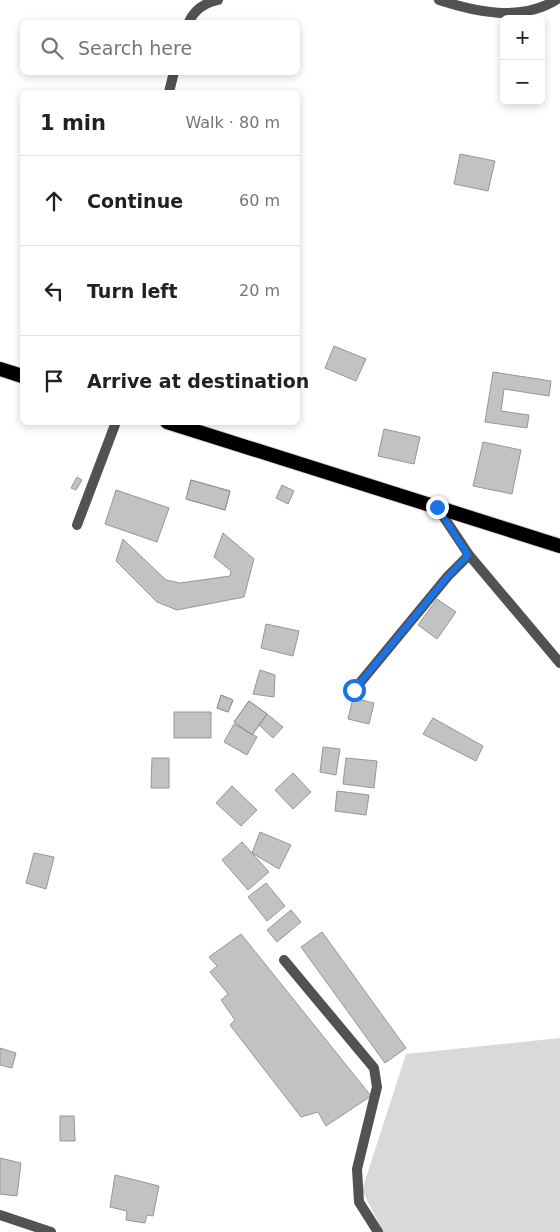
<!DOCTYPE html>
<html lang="en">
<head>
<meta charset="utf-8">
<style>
  :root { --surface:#fff; --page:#f2f2f2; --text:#202124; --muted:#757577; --line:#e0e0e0 }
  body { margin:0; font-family:"DejaVu Sans",sans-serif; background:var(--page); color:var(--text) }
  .controls { position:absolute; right:15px; top:15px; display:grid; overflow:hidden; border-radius:8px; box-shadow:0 2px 8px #0003 }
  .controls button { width:45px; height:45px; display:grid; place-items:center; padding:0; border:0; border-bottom:1px solid var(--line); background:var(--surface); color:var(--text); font:25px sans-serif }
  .stop { position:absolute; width:15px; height:15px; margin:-11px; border:4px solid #1a73e8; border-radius:50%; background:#fff }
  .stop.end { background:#1a73e8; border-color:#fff; box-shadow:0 1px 5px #0008 }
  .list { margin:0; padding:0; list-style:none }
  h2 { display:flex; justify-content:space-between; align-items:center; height:65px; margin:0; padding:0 20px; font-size:21px }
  h2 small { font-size:16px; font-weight:400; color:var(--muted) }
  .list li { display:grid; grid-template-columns:32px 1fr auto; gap:15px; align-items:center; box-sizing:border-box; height:90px; padding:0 20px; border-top:1px solid var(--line) }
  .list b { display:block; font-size:19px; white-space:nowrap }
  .list em { font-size:16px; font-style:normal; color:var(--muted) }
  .icon { flex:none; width:28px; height:28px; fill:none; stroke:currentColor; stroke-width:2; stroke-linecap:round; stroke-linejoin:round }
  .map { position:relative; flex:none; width:560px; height:1232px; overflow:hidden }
  .search { position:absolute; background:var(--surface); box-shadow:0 2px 8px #0003; left:20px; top:20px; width:280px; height:55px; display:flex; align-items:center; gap:12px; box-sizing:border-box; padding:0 18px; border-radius:8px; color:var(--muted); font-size:19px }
  .panel { position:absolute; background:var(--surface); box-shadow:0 2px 8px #0003; left:20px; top:90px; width:280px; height:335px; border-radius:8px }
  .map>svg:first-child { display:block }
  .green { fill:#d9d9d9 }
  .building { fill:#c2c2c2; stroke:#969696 }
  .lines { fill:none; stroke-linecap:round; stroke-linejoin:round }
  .trunk-casing { stroke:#dbdbdb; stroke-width:16 }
  .minor { stroke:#525252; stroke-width:10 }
  .trunk { stroke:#000; stroke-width:14 }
  .route { stroke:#1a73e8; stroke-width:6 }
</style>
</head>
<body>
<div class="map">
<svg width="560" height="1232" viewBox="0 0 560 1232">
  <rect width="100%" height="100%" fill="#fff"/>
  <path class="green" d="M560,1038V1232H383L362,1190L406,1054Z"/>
  <path class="building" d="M460,154L495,161L488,191L454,184Z
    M334,346L366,359L356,381L325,368Z
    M493,372L551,381L549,396L504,389L501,411L529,415L527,428L485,422Z
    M384,429L420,437L414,464L378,456Z
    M483,442L521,450L512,494L473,486Z
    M77,477L82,480L76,490L71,488Z
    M191,480L230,491L225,510L186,499Z
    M191,480L230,491L225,510L186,499Z
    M282,485L294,491L288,504L276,498Z
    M116,490L169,508L157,542L105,524Z
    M223,533L254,559L244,597L177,610L157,602L116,561L123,539L166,580L180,583L230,576L231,571L214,557Z
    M437,599L456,612L437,639L418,625Z
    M266,624L299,631L293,656L261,648Z
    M260,670L275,675L274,697L253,694Z
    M221,695L233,700L228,712L217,708Z
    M221,695L233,700L228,712L217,708Z
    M353,698L374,703L369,724L348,719Z
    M249,701L267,714L252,735L234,722Z
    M249,701L267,714L252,735L234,722Z
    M174,712H211V738H174Z
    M267,714L283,727L273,738L259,725Z
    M433,718L483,746L476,761L423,734Z
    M234,724L257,737L247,755L224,742Z
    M323,747L340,749L336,775L320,772Z
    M152,758H169V788H151Z
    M346,758L377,761L374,788L343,784Z
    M293,773L311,792L293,809L275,790Z
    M232,786L257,810L241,826L216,803Z
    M337,791L369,795L366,815L335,811Z
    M260,832L291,845L279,869L252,853Z
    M242,842L269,872L248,890L222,860Z
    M34,853L54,857L46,889L26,883Z
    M266,883L285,906L267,921L248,897Z
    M291,910L301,922L277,942L267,930Z
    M322,932L406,1048L385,1063L301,947Z
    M241,934L371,1096L326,1126L318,1112L301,1117L230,1025L235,1020L221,1000L228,994L210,972L217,966L209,957Z
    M0,1048L16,1053L12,1068L0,1065Z
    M60,1116H74L75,1141H60Z
    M0,1158L21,1163L17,1196L0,1194Z
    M115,1175L159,1186L153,1216L147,1215L145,1223L126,1220L127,1211L110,1207Z"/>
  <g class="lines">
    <defs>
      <path id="trunk" d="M0,369L22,376
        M167,422L560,546"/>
    </defs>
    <use href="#trunk" class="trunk-casing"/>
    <path class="minor" d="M439,0C476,12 520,22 556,0
      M189,22C194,10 205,3 218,0
      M169,92L174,72
      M437,507L469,555L560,663
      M77,525L116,422
      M354,690L448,576L469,555
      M284,960L374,1068L377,1087L357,1169L359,1202L378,1232
      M0,1215L51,1232"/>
    <use href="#trunk" class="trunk"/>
  </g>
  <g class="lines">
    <path class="route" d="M354,690L448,576L468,555L437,507"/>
  </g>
</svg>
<div class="controls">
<button>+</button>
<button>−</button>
</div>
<div class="stop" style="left:354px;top:690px"></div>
<div class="stop end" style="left:437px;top:507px"></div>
<div class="search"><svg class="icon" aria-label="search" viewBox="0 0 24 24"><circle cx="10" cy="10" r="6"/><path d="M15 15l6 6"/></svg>Search here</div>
<section class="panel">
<h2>1 min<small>Walk · 80 m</small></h2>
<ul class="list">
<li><svg class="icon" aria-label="ahead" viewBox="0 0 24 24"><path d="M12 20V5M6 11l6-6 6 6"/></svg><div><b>Continue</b></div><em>60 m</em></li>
<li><svg class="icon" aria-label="left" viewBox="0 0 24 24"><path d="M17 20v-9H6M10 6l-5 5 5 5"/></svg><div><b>Turn left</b></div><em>20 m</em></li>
<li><svg class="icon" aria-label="arrive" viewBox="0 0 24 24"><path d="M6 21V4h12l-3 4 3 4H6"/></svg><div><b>Arrive at destination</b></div></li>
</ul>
</section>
</div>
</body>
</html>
